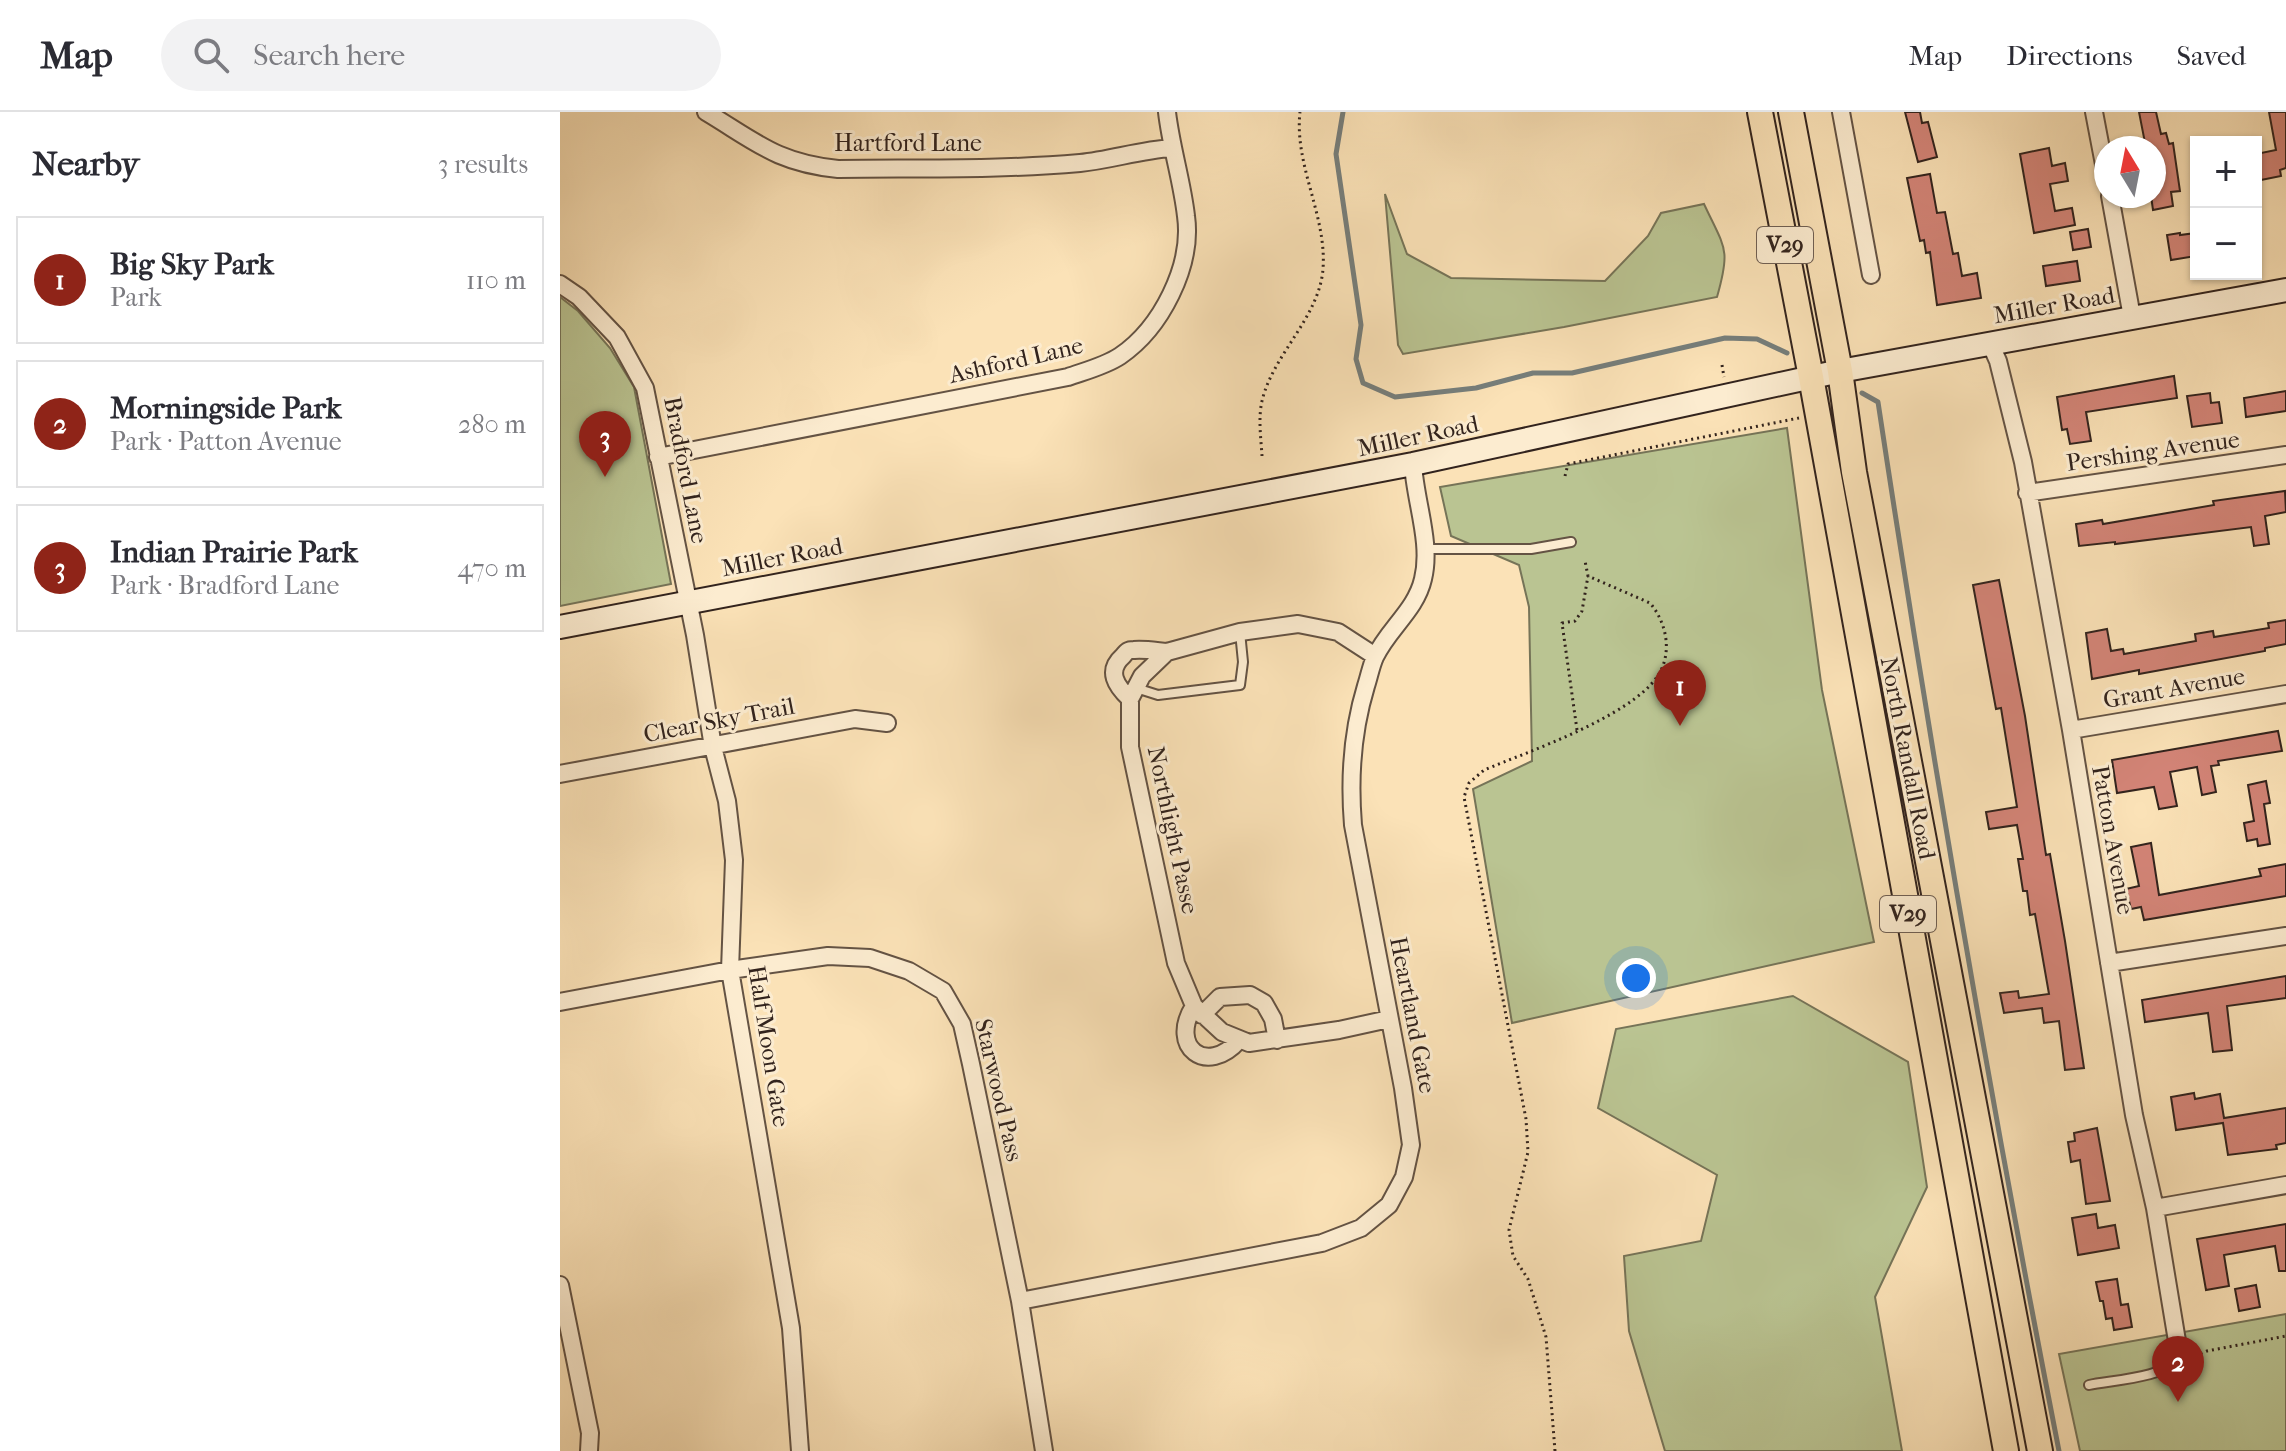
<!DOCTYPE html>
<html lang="en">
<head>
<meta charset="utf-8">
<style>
  :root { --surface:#fff; --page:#f2f2f3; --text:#2b2b33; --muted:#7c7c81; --line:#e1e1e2; --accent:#8f2418 }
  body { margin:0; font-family:"IM FELL French Canon",serif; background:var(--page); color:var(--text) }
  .controls { position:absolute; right:24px; top:24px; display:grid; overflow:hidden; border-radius:0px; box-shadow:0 2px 6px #0004 }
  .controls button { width:72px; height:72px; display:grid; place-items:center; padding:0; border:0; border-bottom:2px solid var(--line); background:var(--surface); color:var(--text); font:40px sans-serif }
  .compass { position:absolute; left:1534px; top:24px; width:72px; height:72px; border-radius:50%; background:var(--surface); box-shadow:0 2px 6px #0004; rotate:350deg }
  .you { position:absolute; left:1076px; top:866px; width:28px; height:28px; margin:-20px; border:6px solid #fff; border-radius:50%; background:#1a73e8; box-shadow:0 0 0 12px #1a73e833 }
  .badge { display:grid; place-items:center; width:52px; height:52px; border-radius:50%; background:var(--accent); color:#fff; font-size:26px; font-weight:700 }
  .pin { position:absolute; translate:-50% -66px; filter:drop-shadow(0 2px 4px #0008) }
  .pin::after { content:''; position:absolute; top:42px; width:28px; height:24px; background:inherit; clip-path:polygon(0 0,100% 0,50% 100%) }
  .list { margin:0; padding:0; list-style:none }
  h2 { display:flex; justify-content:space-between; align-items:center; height:104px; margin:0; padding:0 32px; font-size:34px }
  h2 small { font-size:26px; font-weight:400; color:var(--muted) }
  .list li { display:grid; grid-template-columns:52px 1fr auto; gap:24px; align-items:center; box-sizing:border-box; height:128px; margin:0 16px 16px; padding:0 16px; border:2px solid var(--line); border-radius:0px }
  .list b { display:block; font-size:30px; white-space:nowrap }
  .list p { margin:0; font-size:26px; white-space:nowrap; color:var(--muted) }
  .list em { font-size:26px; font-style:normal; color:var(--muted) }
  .icon { flex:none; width:44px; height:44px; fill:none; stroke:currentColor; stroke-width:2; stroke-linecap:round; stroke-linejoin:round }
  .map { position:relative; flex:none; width:1726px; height:1339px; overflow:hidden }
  header { display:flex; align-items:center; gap:48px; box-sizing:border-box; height:112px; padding:0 40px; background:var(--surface); border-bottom:2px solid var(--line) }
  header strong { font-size:38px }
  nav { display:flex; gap:44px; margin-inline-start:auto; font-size:28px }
  .search { width:560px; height:72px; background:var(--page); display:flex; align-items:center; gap:20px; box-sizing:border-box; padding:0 28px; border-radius:44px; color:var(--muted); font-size:30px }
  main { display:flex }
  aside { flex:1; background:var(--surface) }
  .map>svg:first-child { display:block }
  .green { fill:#bac492; stroke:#767458; stroke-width:2 }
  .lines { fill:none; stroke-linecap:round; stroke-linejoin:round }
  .stream { stroke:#767e7b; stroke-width:5 }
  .building { fill:#d38477; stroke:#32231d; stroke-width:2 }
  .lane-casing { stroke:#645344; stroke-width:12 }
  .street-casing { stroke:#645344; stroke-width:20 }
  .secondary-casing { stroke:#32231d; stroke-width:26 }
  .primary-casing { stroke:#32231d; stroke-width:28 }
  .path { stroke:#32231d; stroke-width:3; stroke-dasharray:2 4; stroke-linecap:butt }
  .lane { stroke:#fcecd0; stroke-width:8 }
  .street { stroke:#fcecd0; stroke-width:16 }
  .secondary { stroke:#fcecd0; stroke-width:22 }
  .primary { stroke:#fbe2b7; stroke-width:24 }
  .labels { text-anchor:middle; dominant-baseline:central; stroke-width:6; stroke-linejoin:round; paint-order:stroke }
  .shield { fill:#fcecd0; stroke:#6f5f53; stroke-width:2 }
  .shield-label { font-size:22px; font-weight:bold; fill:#32231d }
  .street-label { font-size:24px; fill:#32231d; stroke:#fcecd0 }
</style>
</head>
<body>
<header>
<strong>Map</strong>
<div class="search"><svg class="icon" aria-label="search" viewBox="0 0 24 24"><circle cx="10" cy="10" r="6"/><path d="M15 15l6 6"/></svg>Search here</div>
<nav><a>Map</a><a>Directions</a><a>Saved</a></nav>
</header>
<main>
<aside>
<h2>Nearby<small>3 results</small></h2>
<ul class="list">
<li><span class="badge">1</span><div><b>Big Sky Park</b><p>Park</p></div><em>110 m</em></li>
<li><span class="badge">2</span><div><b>Morningside Park</b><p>Park · Patton Avenue</p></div><em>280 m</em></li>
<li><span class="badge">3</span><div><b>Indian Prairie Park</b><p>Park · Bradford Lane</p></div><em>470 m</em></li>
</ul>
</aside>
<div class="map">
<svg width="1726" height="1339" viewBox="0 0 1726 1339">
  <rect width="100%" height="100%" fill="#fbe2b7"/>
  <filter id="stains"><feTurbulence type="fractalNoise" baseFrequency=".0025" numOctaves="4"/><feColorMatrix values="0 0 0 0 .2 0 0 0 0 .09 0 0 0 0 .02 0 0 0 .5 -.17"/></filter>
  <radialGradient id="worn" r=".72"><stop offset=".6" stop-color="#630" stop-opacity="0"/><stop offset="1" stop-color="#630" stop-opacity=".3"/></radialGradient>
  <path class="green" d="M825,82L847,142L891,166L1045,169L1088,124L1101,101L1144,92C1165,137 1171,136 1157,185L1004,215L843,242L838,233Z
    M0,185L18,199L50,236L74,275L111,472L0,494Z
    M1227,316L1262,578L1314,830L952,911L913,677L972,649L969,495L959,453L891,424L880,375Z
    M1233,884L1348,950L1367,1075L1315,1185L1342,1339H1105L1069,1219L1064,1144L1141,1129L1157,1063L1038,996L1056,917Z
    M1726,1202V1339H1520L1499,1242Z"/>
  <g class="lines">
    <path class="stream" d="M783,0L776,42L801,213L796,247L803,271L835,285L916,276L973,261H1012L1165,226L1197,227L1227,241
      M1302,281L1318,290C1371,641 1431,991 1499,1339"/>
  </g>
  <path class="building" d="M1345,0H1360L1362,11L1368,10L1377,45L1358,50Z
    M1579,0H1596L1601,22L1606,21L1609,32L1613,31L1620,79L1611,80L1613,94L1593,98L1591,84H1594V36H1586Z
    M1709,0H1726V56L1720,58L1721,64L1696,69V42L1716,38Z
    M1489,36L1492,54L1505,51L1508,69L1490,72L1495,99L1512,96L1515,113L1474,121L1460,42Z
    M1370,62L1377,101L1385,100L1393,142L1398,141L1402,164L1417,161L1421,186L1377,193L1370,140L1366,141L1364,128L1360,129L1347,66Z
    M1528,117L1531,135L1513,138L1510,120Z
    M1620,121V123L1636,121V144L1611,148L1607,123Z
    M1517,149L1520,169L1486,174L1483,154Z
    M1614,264L1617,286L1526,300L1531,329L1510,332L1507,317L1502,318L1497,285Z
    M1726,279V299L1686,305L1684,286Z
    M1650,281L1651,291L1659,290L1662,311L1632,315L1627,284Z
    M1725,379L1726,400L1705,404L1709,432L1694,434L1691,415L1555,432V430L1519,434L1516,412L1542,408L1543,412L1654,393L1653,389Z
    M1439,468L1465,604L1486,743L1490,742L1505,829L1524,956L1505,958L1499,909L1484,911L1482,896L1444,901L1440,881L1458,879L1459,886L1489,882L1475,802L1470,803L1467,779H1463L1458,747H1463L1457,713L1429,717L1426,700L1457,695L1441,596L1436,597L1413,473Z
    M1726,508V532L1705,536V539L1579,562V558L1532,567L1526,521L1547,517L1551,539L1563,537L1564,542L1636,529L1635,522L1653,519L1654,525L1709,516L1708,511Z
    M1718,619L1722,639L1658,649L1659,653L1651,654L1656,680L1642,683L1637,655L1610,660L1617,694L1599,697L1594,675L1557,681L1552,648Z
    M1706,669L1710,691L1704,692L1710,732L1698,734L1697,727L1687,729L1684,711L1694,709L1688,673Z
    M1591,731L1599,783L1701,764L1699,757L1726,752V784L1584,808L1581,795L1571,797L1566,777L1579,774L1571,735Z
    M1726,864V886L1667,894L1672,938L1653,940L1648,901L1585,910L1582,888Z
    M1634,981L1635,987L1660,982L1664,1006L1726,996V1031L1716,1033L1717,1037L1668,1043L1663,1011L1616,1018L1611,985Z
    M1537,1016L1550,1089L1526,1092L1520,1048L1511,1050L1508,1030L1515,1029L1514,1021Z
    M1536,1102L1538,1116L1555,1113L1559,1136L1518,1143L1512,1106Z
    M1726,1112V1159H1719L1715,1134L1664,1143L1669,1174L1646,1178L1637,1127Z
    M1557,1167L1561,1193L1568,1192L1572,1215L1554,1218L1552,1206L1546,1207L1543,1189H1540L1536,1170Z
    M1696,1173L1700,1195L1679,1199L1675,1177Z"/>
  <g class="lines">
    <defs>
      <path id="lane" d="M866,437H971L1011,430
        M576,576L598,583L680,573L683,550L680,520
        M1529,1273C1553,1268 1604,1266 1620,1246L1618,1236"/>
      <path id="street" d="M146,0C196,30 217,51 278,57C358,56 440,58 520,51C551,48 580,38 612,36
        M1281,0L1311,163
        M1534,0L1546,63
        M1550,84L1572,205
        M0,172L19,185L57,225L85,276L135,523L153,635L167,689L174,748L170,858L231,1216L240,1339
        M1430,231L1438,249L1463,350L1511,618L1574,1003L1595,1096L1618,1235
        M98,345L508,265C525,259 545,254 560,244C601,216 633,154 626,104C622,69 611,35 607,0
        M1467,381L1726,343
        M570,587C556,574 546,559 563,544C567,539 568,538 574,538C584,537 596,539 607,540
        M1511,618L1726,582
        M0,662L295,607L327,611
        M1549,851L1726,824
        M0,890L170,858L268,844L310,846L349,859L383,879L402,912L411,952L460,1189L484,1339
        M634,894L662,920L689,931L779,918L829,907
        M642,903L660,885L690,883L704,891L713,907L717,928
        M679,928C647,965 608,935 634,894L616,851L570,635V587L582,564L607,540L680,520L738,512L778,520L815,544
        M1595,1096L1726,1073
        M0,1173L30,1321L29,1339
        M460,1189L762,1131L801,1116L829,1093L844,1065L851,1033L843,976L793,713C789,665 792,620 806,574C809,565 811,554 815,545C828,517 856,498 863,467C872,431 855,389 853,352"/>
      <path id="secondary" d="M0,515L853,352L1280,259L1726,178"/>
      <path id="primary" d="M1200,0L1251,265L1446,1339
        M1231,0L1280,259L1294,360L1480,1339"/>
    </defs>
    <use href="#lane" class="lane-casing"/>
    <use href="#street" class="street-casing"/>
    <use href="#secondary" class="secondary-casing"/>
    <use href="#primary" class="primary-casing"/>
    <path class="path" d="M1162,253L1164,265
      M702,344C701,327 698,306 702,289C713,242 759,206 763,157C767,104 734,53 740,0
      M1005,364L1008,352L1239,306
      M1017,618L1002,511L1015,509L1022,499L1028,464
      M1635,1244L1647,1239L1726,1224
      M995,1339L986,1225L968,1167L953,1144L949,1118L968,1040L966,1007L904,685L909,671L924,658C970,639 1069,605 1097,565C1113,542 1107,511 1090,491L1028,464L1025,449"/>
    <use href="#lane" class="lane"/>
    <use href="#street" class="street"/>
    <use href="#secondary" class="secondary"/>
    <use href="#primary" class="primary"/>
  </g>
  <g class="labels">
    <g class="shield">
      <rect x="1197" y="115" width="56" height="36" rx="6"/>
      <rect x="1320" y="784" width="56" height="36" rx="6"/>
    </g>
    <g class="shield-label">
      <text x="1225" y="133">V29</text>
      <text x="1348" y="802">V29</text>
    </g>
    <g class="street-label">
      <text x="348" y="31">Hartford Lane</text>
      <text transform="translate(1494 193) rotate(-10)">Miller Road</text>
      <text transform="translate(456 248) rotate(-13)">Ashford Lane</text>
      <text transform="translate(858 324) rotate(-12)">Miller Road</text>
      <text transform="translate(1593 339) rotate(-8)">Pershing Avenue</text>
      <text transform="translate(126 358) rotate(79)">Bradford Lane</text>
      <text transform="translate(222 445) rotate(-11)">Miller Road</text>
      <text transform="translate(1614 576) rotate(-10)">Grant Avenue</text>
      <text transform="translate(159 608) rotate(-11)">Clear Sky Trail</text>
      <text transform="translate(1348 646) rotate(79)">North Randall Road</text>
      <text transform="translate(613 718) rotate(78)">Northlight Passe</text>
      <text transform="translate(1553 728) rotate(80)">Patton Avenue</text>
      <text transform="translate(853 903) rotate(79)">Heartland Gate</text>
      <text transform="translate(209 934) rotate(81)">Half Moon Gate</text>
      <text transform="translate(439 978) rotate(77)">Starwood Pass</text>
    </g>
  </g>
  <rect width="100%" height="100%" filter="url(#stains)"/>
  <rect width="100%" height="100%" fill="url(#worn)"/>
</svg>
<div class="controls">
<button>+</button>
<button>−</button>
</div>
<svg class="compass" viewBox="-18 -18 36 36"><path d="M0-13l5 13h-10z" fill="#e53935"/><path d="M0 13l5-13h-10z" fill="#7c7c81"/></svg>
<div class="you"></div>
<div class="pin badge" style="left:1120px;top:614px">1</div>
<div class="pin badge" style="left:1618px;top:1290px">2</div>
<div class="pin badge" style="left:45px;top:365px">3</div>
</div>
</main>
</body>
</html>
